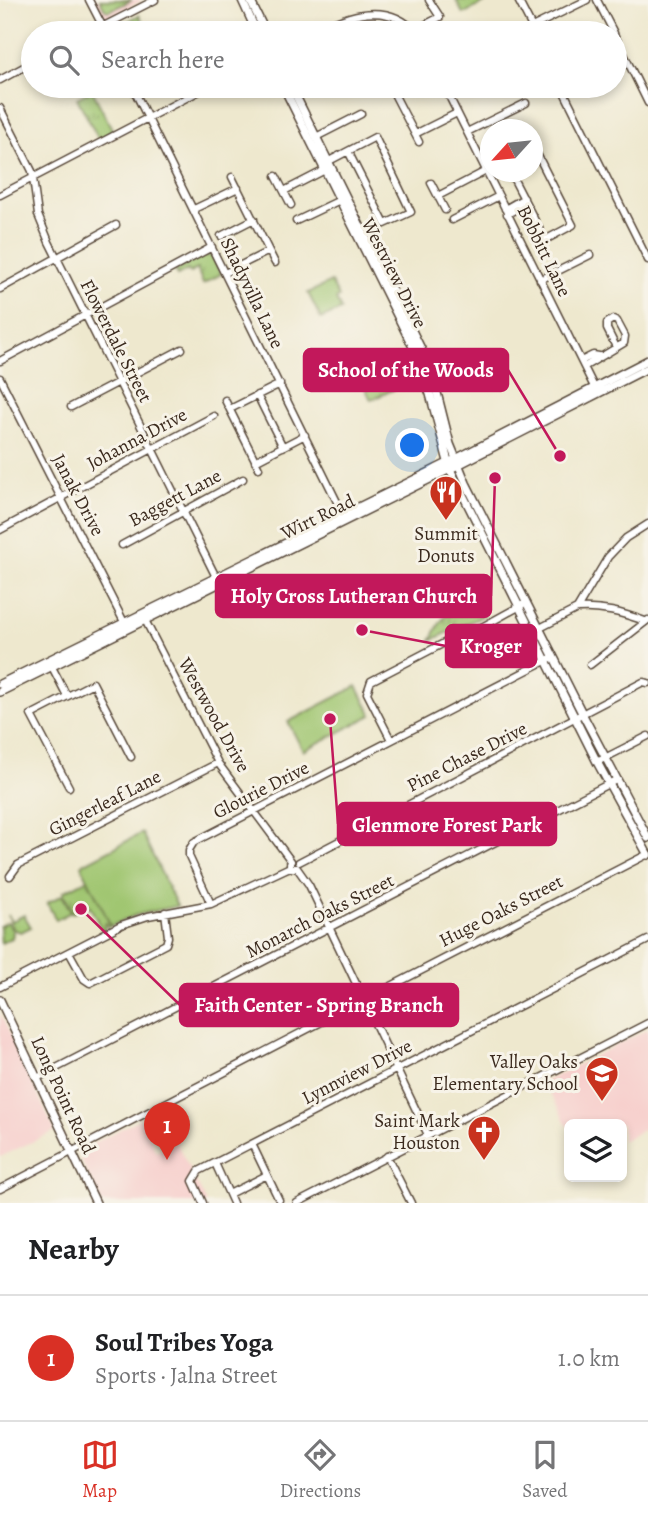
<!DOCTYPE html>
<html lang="en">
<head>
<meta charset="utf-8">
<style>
  :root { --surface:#fff; --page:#f2f2f2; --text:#202124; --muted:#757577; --line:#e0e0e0; --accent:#d93025 }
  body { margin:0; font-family:Alegreya,serif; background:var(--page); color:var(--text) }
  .controls { position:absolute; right:21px; bottom:21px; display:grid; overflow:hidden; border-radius:10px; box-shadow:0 4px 10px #0003 }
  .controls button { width:63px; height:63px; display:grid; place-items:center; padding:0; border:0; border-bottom:2px solid var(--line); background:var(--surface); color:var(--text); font:35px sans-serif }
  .compass { position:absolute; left:480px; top:119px; width:63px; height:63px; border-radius:50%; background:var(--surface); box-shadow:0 4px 10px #0003; rotate:243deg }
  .you { position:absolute; left:413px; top:446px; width:24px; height:24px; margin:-18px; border:5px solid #fff; border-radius:50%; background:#1a73e8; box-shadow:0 0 0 10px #1a73e833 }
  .badge { display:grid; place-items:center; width:46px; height:46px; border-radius:50%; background:var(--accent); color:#fff; font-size:23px; font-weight:700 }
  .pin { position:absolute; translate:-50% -58px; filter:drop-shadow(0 2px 4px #0008) }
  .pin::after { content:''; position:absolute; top:37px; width:24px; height:21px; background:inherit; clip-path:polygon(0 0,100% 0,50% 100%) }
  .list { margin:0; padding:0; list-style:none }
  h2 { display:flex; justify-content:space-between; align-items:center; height:91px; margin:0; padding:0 28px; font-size:30px }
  h2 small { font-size:23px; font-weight:400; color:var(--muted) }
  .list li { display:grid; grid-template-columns:46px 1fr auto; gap:21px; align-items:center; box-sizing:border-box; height:126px; padding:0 28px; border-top:2px solid var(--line) }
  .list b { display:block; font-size:26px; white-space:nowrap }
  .list p { margin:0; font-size:23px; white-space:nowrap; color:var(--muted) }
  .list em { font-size:23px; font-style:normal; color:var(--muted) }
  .icon { flex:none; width:38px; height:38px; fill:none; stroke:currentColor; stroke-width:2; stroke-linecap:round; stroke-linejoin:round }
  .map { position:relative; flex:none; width:648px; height:1203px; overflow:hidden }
  .search { position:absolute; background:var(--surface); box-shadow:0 4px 10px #0003; left:21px; right:21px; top:21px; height:77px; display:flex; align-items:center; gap:18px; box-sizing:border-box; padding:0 24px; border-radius:38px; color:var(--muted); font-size:26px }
  .sheet { height:217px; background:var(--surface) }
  nav { display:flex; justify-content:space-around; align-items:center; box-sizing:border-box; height:98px; border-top:2px solid var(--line); background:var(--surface); font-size:19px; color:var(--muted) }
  nav a { display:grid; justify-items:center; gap:4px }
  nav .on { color:var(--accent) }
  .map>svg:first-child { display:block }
  .built { fill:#f7d0cd }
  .grass { fill:url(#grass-tufts); stroke:#6e7848; stroke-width:2 }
  .cemetery { fill:url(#cemetery-stones); stroke:#6e7848; stroke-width:2 }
  .park { fill:#a0c671; stroke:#6e7848; stroke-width:2 }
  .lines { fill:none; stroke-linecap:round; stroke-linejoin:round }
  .minor-casing { stroke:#564638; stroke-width:9 }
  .major-casing { stroke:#564638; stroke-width:10 }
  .minor { stroke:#fff; stroke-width:6 }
  .major { stroke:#fff; stroke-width:7 }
  .labels { text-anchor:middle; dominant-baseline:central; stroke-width:6; stroke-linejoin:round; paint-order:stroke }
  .street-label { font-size:19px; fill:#3b2a1e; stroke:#f7f3e8 }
  .poi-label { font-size:19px; fill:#3b2a1e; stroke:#f7f3e8; text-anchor:end }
  .leader { fill:none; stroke:#c2185b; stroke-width:2.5 }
  .callout-dot { fill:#c2185b; stroke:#f7f3e8; stroke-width:2.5 }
  .callout { fill:#c2185b; stroke:#c2185b; stroke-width:2.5 }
  .callout-label { font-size:21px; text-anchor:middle; font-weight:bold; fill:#fff }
</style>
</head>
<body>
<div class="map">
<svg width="648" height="1203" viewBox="0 0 648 1203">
  <defs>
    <pattern id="grass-tufts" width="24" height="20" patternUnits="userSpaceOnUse" patternTransform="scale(1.75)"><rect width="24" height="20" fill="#a0c671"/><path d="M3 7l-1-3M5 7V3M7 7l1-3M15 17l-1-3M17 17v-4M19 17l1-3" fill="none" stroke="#84a15c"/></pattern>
    <pattern id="cemetery-stones" width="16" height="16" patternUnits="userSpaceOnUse" patternTransform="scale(1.75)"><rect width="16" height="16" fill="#a0c671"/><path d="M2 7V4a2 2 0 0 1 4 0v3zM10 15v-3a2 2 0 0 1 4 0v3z" fill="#84a15c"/></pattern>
  </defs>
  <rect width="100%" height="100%" fill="#f7f3e8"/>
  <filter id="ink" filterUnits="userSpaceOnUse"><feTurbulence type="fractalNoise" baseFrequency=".0143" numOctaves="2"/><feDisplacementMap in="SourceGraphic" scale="14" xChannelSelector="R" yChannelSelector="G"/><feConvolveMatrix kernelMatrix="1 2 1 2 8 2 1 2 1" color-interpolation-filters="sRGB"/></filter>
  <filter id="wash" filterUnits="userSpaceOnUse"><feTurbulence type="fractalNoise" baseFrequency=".00686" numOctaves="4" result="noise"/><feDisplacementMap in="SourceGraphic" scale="28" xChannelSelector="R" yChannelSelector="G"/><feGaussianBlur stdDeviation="1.57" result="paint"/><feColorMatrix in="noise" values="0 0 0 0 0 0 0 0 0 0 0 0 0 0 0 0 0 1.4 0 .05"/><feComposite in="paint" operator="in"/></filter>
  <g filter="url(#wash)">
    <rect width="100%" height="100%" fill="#eee8ce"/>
    <path class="built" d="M93,0H143L103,21Z
      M0,1013L55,1131L0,1157Z
      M648,1029V1127L622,1141V1124H569V1129L544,1082Z
      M141,1118L156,1152L176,1142L207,1203H101L77,1152Z"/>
    <path class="grass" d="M92,90L114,133L99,140L77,98Z
      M204,255L212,256L221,274L203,284L197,269L190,273L188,270L177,276L175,271Z
      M394,376L399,387L371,400L364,385L366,384L369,389Z
      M476,598L485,615L430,641C436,634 437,624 445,617C455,610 467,605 476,598Z
      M88,879L111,926L108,927L106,923L104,924L105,928L102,930L89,905L73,913L63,892Z
      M62,895L71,912L56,920L47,903Z
      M8,915L12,921L24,915L31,927L21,932L14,930Z"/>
    <path class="cemetery" d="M456,0H490L463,14Z"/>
    <path class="park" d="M100,0H132L109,11L105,10Z
      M139,15L149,33H113L111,30Z
      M331,282L339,297L336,299L341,310L321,319L308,293Z
      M357,686L372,715L303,751L288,722Z
      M142,833L177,906L136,915L111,926L81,865Z
      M8,922L13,933L12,938L1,943L0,926Z"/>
  </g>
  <g filter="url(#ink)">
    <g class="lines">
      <defs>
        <path id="minor" d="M89,0L106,33
          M518,0L535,33
          M597,0L614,33
          M532,27L587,0
          M415,30L440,17L429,0
          M90,33L155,0
          M312,33C348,14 388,0 417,33
          M615,36L648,103
          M0,80L33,62
          M132,86L343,514
          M390,86L419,142
          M444,86L596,391
          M561,86L648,260
          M393,92L405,86
          M0,108L32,171L38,215L49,242L218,581
          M467,132L526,103
          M415,134L457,113
          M316,137L361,114
          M329,161L375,137L411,212L385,224L348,151
          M510,172L545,240L573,225L532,144
          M276,176L291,205
          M232,177L275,263
          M431,183L445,210
          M284,191L325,170
          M0,195L209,86
          M438,196L486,171
          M194,209L238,188
          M505,209L524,198
          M507,214L526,204
          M452,220L499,196
          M296,221L340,200
          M221,236L254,219
          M225,273L269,251
          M540,280L590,255
          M0,289L116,225
          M0,361L212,247
          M581,361L593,355L599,356
          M584,367L624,343L625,336L617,321L613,319L607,323V329L616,347
          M0,378L126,626
          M257,395L283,447
          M225,400L259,468
          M71,407L182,349
          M230,409L280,384
          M255,461L305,435
          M0,530L214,416
          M122,545L243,479
          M577,609C602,607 622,613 645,621
          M144,618L218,763L291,861
          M536,630L577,609L608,557L626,538L648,524
          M50,663L67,696
          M590,665L648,620
          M391,740L367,693L371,681L446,642L482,627L522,605
          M597,762L648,736
          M69,787L31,715L93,683L131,757
          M299,862L643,682L648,683
          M290,864L291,868H297L309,885L362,996
          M10,876L18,865L218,763
          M211,904L189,856V850L194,842L553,657
          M69,952L84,979L90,983L94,981L166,944L168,937L165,912
          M0,987L121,925L148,916L211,904L290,867
          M368,998L648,854
          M366,1005L369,999L363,996L360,998V1002L366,1005L428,1135
          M37,1078L616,780
          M252,1144L279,1200
          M387,1156L411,1203
          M215,1163L233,1203
          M0,1189L360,1002
          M229,1194L267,1175
          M203,1203L193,1181L199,1171L648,940
          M297,1203L648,1023"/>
        <path id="major" d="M242,0L257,33
          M250,0L266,33
          M283,86L415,351L430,394L450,469L597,762L648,855
          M291,86L431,369L450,444L466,483L583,715L648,838
          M0,684L448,463L648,360
          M0,692L450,469L648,368
          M0,1000L96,1203"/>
      </defs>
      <use href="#minor" class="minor-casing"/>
      <use href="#major" class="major-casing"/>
      <use href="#minor" class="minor"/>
      <use href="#major" class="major"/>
    </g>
  </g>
  <defs>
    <symbol id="restaurant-pin" viewBox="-11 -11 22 30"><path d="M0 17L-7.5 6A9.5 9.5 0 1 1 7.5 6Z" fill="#c8321e" stroke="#f7f3e8"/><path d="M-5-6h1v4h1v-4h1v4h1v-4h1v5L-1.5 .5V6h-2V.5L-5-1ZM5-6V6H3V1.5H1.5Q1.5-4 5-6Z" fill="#fff"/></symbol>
    <symbol id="school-pin" viewBox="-11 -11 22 30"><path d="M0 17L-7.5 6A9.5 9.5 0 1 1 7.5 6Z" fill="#c8321e" stroke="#f7f3e8"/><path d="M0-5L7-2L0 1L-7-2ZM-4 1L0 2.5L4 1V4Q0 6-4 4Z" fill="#fff"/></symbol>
    <symbol id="church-pin" viewBox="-11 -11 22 30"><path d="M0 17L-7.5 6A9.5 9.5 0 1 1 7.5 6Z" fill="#c8321e" stroke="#f7f3e8"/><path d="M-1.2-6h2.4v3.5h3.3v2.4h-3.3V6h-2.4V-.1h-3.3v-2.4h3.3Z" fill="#fff"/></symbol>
  </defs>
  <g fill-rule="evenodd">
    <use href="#restaurant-pin" x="427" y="473" width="38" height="52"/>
    <use href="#school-pin" x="583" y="1054" width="38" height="52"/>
    <use href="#church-pin" x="465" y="1113" width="38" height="52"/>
  </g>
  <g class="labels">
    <g class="street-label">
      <text transform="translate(544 251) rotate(64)">Bobbitt Lane</text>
      <text transform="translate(394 273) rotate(63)">Westview Drive</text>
      <text transform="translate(252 293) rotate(64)">Shadyvilla Lane</text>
      <text transform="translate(116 341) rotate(63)">Flowerdale Street</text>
      <text transform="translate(137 439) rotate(-28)">Johanna Drive</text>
      <text transform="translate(78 495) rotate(62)">Janak Drive</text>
      <text transform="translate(175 498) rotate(-28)">Baggett Lane</text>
      <text transform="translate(318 517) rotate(-26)">Wirt Road</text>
      <text transform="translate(214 715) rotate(61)">Westwood Drive</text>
      <text transform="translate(467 757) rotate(-27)">Pine Chase Drive</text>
      <text transform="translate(261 790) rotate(-27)">Glourie Drive</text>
      <text transform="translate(105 803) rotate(-27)">Gingerleaf Lane</text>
      <text transform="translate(501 911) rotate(-27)">Huge Oaks Street</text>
      <text transform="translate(320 916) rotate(-27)">Monarch Oaks Street</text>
      <text transform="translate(357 1072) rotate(-27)">Lynnview Drive</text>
      <text transform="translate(63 1095) rotate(65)">Long Point Road</text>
    </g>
    <g class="poi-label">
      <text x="446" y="534" text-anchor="middle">Summit<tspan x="446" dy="22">Donuts</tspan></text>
      <text x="578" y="1062">Valley Oaks<tspan x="578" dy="22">Elementary School</tspan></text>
      <text x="460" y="1121">Saint Mark<tspan x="460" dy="22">Houston</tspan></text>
    </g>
  </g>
  <path class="leader" d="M560 456L508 370M495 478L491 596M362 630L446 646M330 719L338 824M81 909L180 1005"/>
  <g class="callout-dot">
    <circle cx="560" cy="456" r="7"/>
    <circle cx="495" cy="478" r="7"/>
    <circle cx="362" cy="630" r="7"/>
    <circle cx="330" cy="719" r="7"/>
    <circle cx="81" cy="909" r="7"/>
  </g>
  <g class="callout">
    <rect x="304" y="349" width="204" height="42" rx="7"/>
    <rect x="216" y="575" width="275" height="42" rx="7"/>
    <rect x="446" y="625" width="90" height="42" rx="7"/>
    <rect x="338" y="803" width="218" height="42" rx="7"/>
    <rect x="180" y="984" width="278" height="42" rx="7"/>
  </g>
  <g class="callout-label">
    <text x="406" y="377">School of the Woods</text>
    <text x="354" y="603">Holy Cross Lutheran Church</text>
    <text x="491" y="653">Kroger</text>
    <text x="447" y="832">Glenmore Forest Park</text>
    <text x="319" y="1012">Faith Center - Spring Branch</text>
  </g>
</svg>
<div class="controls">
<button><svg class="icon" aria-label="layers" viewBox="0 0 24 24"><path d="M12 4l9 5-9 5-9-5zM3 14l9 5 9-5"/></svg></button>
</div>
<svg class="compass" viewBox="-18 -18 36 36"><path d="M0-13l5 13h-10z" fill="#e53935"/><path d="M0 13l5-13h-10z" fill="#757577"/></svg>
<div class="you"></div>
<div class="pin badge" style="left:167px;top:1160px">1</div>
<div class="search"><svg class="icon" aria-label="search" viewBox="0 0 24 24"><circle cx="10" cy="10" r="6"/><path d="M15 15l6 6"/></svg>Search here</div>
</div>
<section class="sheet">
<h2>Nearby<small></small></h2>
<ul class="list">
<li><span class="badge">1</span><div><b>Soul Tribes Yoga</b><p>Sports · Jalna Street</p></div><em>1.0 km</em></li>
</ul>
</section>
<nav>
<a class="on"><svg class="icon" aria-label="map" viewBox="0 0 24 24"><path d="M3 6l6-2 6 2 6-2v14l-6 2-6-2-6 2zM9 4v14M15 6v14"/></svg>Map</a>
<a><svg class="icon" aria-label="directions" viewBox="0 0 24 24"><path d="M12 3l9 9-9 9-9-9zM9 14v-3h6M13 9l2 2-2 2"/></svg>Directions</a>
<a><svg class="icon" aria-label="saved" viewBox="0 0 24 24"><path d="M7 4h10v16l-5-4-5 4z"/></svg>Saved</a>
</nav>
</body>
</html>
